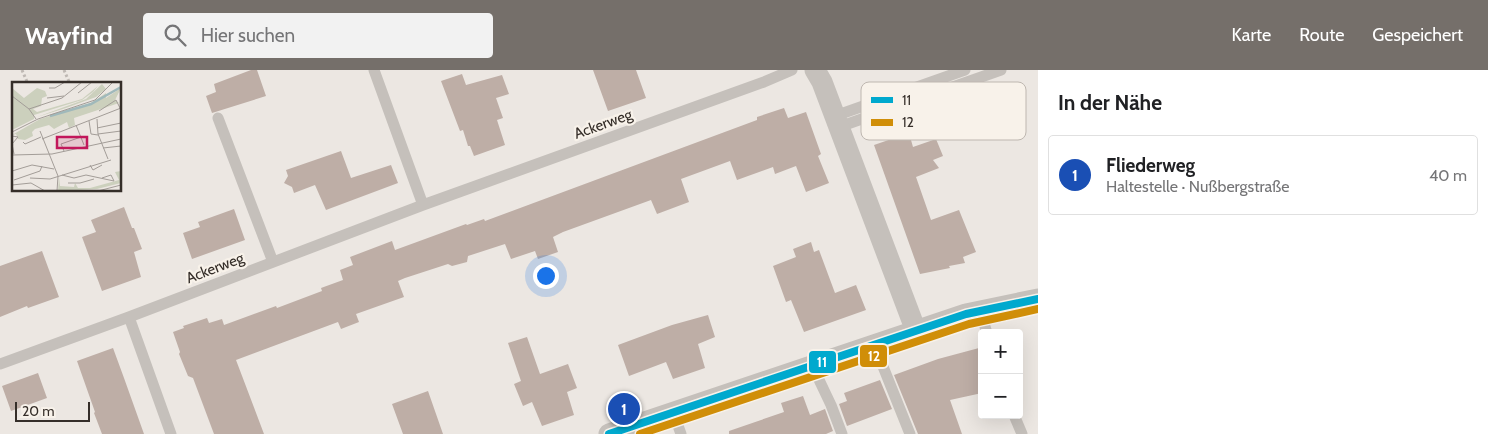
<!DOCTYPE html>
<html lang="de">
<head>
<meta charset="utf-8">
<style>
  :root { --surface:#fff; --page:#f2f2f2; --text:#202124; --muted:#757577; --line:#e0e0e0; --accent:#756f6a }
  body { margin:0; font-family:Cabin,sans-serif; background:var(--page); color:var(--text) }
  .controls { position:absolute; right:15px; bottom:15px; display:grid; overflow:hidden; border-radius:5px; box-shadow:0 5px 20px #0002 }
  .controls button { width:45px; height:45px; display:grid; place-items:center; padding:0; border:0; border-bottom:1px solid var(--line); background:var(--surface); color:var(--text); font:25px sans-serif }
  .scale { position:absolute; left:15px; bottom:12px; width:75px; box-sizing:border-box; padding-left:5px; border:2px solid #352e29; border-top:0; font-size:14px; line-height:18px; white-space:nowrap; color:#352e29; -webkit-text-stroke:4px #f8f2ea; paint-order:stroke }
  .you { position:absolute; left:545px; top:205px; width:18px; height:18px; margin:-12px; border:4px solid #fff; border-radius:50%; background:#1a73e8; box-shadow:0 0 0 8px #1a73e833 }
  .badge { display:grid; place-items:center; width:32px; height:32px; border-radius:50%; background:var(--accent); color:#fff; font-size:16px; font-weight:700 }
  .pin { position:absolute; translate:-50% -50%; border:2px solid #fff; box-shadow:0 1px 5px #0006 }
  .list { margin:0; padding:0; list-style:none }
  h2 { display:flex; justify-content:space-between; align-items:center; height:65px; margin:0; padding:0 20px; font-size:21px }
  h2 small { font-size:16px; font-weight:400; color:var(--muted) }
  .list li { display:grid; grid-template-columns:32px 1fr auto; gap:15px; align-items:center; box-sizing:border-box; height:80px; margin:0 10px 10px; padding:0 10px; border:1px solid var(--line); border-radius:5px }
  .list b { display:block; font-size:19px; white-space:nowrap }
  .list p { margin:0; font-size:16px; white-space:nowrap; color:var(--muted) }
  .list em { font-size:16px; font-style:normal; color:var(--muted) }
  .icon { flex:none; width:28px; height:28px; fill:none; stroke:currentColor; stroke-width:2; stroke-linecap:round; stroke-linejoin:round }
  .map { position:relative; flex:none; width:1038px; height:364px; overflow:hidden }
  header { display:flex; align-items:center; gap:30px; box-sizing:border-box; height:70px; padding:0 25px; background:var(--accent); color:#fff }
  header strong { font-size:24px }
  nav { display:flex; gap:28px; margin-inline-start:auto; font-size:18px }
  .search { width:350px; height:45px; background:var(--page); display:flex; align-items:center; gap:12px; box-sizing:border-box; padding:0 18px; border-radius:5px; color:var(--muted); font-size:19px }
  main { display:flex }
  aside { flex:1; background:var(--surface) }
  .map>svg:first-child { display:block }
  .building { fill:#beaea6 }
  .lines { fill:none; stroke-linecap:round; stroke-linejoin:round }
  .path { stroke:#beb8b3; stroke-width:3; stroke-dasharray:2.5 2.5; stroke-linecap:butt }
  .service { stroke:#c5c0bb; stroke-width:11 }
  .minor { stroke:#c5c0bb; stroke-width:21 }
  .bus-1-casing { stroke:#f8f2ea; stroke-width:11 }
  .bus-2-casing { stroke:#f8f2ea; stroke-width:11 }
  .bus-1 { stroke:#00a9ce; stroke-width:8 }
  .bus-2 { stroke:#d08e08; stroke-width:8 }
  .labels { text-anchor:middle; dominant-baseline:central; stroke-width:4.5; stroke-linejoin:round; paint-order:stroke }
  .street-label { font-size:15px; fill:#352e29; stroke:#f8f2ea }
  .inset-river { fill:none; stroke:#a0b9bb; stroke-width:2.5 }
  .inset-road { fill:none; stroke:#a39d98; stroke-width:1 }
  .view { fill:#c2185b; fill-opacity:0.15; stroke:#c2185b; stroke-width:2.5 }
  .inset-edge { fill:none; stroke:#352e29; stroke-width:2.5 }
  .key { fill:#f8f2ea; stroke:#beb7b0; stroke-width:1 }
  .key-label { font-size:14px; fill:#352e29 }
  .line-badge { stroke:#f8f2ea; stroke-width:2 }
  .badge-label { font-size:14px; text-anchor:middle; font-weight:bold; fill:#fff }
</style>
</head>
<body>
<header>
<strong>Wayfind</strong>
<div class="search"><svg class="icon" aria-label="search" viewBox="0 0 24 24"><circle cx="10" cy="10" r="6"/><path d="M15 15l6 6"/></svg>Hier suchen</div>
<nav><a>Karte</a><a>Route</a><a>Gespeichert</a></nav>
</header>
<main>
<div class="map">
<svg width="1038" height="364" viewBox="0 0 1038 364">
  <rect width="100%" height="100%" fill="#ece7e2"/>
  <path class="building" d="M251,0H257L266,26L212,43L206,26L216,22L214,14Z
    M593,0H636L646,28L608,41Z
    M462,4L466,15L502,5L509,24L496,28L503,48L497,50L505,75L474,86L470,76H468L463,60L460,61L441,11Z
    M784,38L788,48L806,42L821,84L818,86L829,113L806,122L796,96L775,104L773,97L737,110L730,91L681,109L689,132L657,144L651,130L563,162L553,167L558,182L538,189L535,181L511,189L505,174L468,186L467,192L452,196L448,194L405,208L398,211L404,227L356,244L359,252L341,259L338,252L236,290L264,364H214L193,308L188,306L179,284L180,282L173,262L184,258L183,256L207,248L209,253L222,249L224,255L276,236L277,238L322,221L321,218L343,210L340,200L353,195L350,187L392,171L395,180L466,154L467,155L484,149L485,151L757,50V47Z
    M909,63L913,77L936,69L943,86L933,90L939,98L916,107L931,150L959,140L976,182L963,187L965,193L949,196L950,198L920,204L874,75Z
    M341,81L351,108L391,95L398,113L326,140L315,115L294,123L292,117L284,113L288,106L286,100Z
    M124,137L132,158H134L142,179L134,182L141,207L102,221L82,167L96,162L91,150Z
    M234,139L245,170L192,189L183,163L200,157L198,152Z
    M811,172L814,182L819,180L835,223L856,215L866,240L804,262L791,230L786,232L773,196L796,187L793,179Z
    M42,181L59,227L28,238L27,236L0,247V196Z
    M708,245L715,267L698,274L705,298L673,309L666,292L629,306L618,275L672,255Z
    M527,267L540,304L568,294L577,318L567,322L574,345L542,356L532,332L523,336L514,314L521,311L508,273Z
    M113,278L124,308L144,364H102L94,343L95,342L77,291Z
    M979,278L982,287V323L950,330L962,364H918L894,305L938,289Z
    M38,303L47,328L11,341L2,316Z
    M880,310L892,339L847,356L839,334L847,331L844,323Z
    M428,321L443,364H403L392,334Z
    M803,326L810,345L825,339L833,361L826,364H729V361L784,342L781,333Z"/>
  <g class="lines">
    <path class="path" d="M22,0L28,14
      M64,0L70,14"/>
    <path class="service" d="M374,0L423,135
      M835,46L965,0
      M218,48L273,192
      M839,57L1001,0
      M980,241L987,263
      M874,274L910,364
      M0,294L129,247
      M812,295L831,335L842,364
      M673,342L681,364
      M1014,345L1022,364
      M171,364L129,247L423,135L764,12L792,0"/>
    <path class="minor" d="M815,0L822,12L916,261
      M609,364L966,244L1038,229"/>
    <defs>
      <path id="bus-1" d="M609,364L966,244L1038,229"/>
      <path id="bus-2" d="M640,364L969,254L1038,239"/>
    </defs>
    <use href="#bus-1" class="bus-1-casing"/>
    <use href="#bus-2" class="bus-2-casing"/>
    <use href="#bus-1" class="bus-1"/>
    <use href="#bus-2" class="bus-2"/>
  </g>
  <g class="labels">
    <g class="street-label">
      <text transform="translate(603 54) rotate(-20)">Ackerweg</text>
      <text transform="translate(215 198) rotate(-21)">Ackerweg</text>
    </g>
  </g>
  <g transform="translate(12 12)">
    <rect width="109" height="109" fill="#ece7e2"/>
    <path d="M90,2L94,7L84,15L54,26L25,35L74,17ZM86,4L81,10L70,18L22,33V37L0,48V6L12,16L25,6L33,9L35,14L30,16L29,24L21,27L25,30L70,17ZM109,6L103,18L107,21L62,36L63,43L57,46L55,40L42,47L37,43L23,47L20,50L21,54L13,58L6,57L4,52L0,53L28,37L79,21L94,11V16ZM109,89V101L85,107L46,109L47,95L48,104L62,105L63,101L66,106H78L107,98L103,90Z" fill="#ccd0bd"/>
    <path class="inset-river" d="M38,34L79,22L109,5"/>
    <path class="inset-road" d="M37,6H43L53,0M66,11L80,0M0,14L17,27L24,37M35,16L52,14M17,27L50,16L70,0M87,29L104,18L108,26M85,37L86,52L96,77M77,39L79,52L86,53M64,43L72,63M85,46L109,41M28,49L46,94L45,109M0,50L26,37L83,18L101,0M86,52L109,49M0,54L6,55L0,62L2,72M30,57L109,26M11,60L13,62L29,55M91,66L109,64M52,69L49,62L69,55M0,73L40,72L109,57M78,83L81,88L90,83M0,89L20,83L42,87M50,93L62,96L74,93L102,99L99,93L90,96M18,96L38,97L99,78M2,98L28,89L30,84M56,101H68L82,97M0,103L19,101L33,109M86,109L109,103"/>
    <path class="view" d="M45,55H75V66H45Z"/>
    <rect width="109" height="109" class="inset-edge"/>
  </g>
  <rect x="861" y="12" width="165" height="58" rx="8" class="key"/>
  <rect x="871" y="27" width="22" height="6" fill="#00a9ce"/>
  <rect x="871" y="49" width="22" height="7" fill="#d08e08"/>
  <g class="key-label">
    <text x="902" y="35">11</text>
    <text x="902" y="57">12</text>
  </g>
  <g class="line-badge">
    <rect x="859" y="274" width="29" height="24" rx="5" fill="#d08e08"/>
    <rect x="808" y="280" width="29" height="24" rx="5" fill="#00a9ce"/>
  </g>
  <g class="badge-label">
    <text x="874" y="291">12</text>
    <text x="822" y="297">11</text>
  </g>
</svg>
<div class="controls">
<button>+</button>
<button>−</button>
</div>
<div class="scale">20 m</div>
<div class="you"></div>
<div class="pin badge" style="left:624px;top:339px;background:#1a4fb4">1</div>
</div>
<aside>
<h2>In der Nähe<small></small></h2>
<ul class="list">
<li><span class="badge" style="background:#1a4fb4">1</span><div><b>Fliederweg</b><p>Haltestelle · Nußbergstraße</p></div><em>40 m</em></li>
</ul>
</aside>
</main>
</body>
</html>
